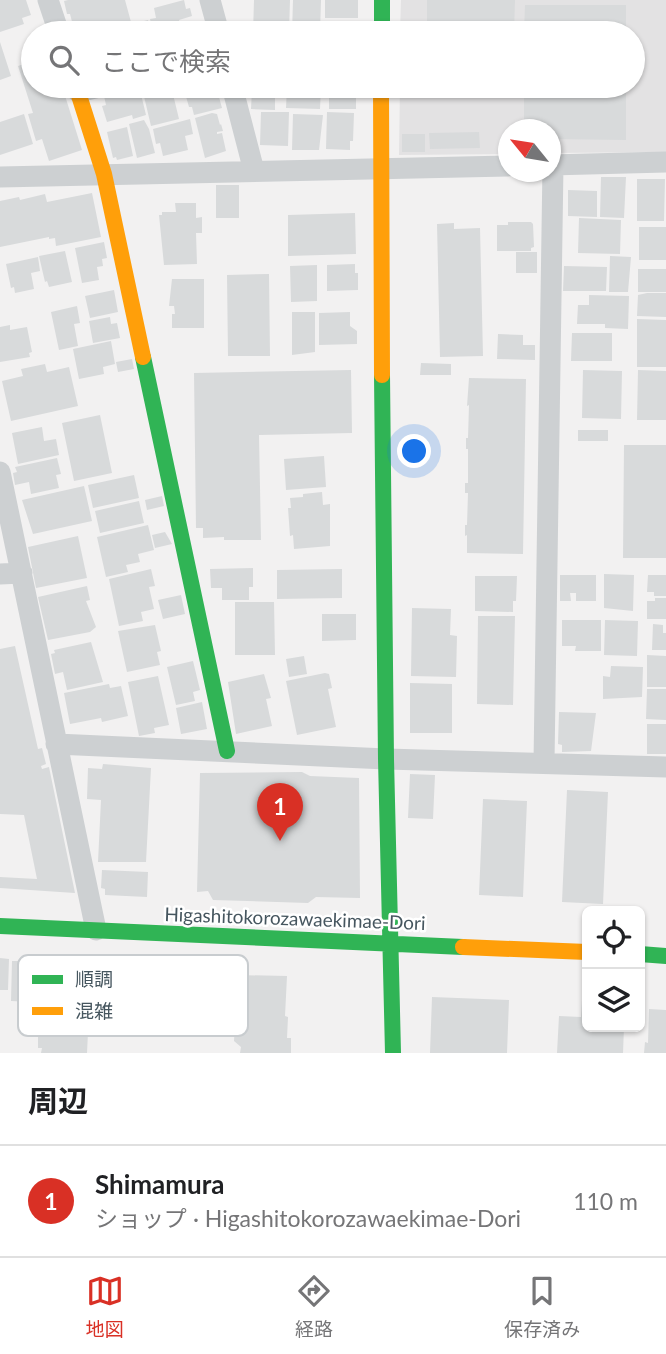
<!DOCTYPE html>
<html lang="ja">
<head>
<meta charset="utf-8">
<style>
  :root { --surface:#fff; --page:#f2f2f2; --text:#202124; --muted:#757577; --line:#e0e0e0; --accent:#d93025 }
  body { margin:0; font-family:Lato,"Noto Sans JP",sans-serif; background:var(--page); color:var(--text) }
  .controls { position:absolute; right:21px; bottom:21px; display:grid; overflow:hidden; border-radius:10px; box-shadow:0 2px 5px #0004 }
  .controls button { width:63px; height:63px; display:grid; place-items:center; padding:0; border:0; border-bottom:2px solid var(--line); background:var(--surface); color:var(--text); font:35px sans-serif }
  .compass { position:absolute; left:498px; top:119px; width:63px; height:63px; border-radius:50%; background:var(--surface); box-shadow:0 2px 5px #0004; rotate:300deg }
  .you { position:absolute; left:415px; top:452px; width:24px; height:24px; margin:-18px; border:5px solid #fff; border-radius:50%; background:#1a73e8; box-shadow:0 0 0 10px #1a73e833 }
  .badge { display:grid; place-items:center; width:46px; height:46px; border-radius:50%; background:var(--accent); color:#fff; font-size:23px; font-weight:700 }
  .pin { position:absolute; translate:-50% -58px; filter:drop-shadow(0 2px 4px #0008) }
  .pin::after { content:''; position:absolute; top:37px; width:24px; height:21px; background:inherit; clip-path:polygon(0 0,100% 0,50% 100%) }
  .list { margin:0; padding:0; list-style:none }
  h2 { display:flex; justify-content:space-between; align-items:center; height:91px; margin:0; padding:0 28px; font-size:30px }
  h2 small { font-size:23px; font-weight:400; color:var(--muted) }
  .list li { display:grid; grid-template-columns:46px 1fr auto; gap:21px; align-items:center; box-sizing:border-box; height:112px; padding:0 28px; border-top:2px solid var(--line) }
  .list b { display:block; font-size:26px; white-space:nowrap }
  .list p { margin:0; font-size:23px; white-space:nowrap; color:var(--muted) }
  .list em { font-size:23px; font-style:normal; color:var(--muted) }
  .icon { flex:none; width:38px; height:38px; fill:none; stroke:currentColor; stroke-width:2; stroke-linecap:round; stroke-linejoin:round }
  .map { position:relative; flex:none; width:666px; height:1053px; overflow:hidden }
  .search { position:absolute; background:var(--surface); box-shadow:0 2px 5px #0004; left:21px; right:21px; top:21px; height:77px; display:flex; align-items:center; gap:18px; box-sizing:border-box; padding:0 24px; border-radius:38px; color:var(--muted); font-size:26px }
  .sheet { height:203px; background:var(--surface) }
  nav { display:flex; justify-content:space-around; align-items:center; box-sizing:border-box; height:98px; border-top:2px solid var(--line); background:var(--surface); font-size:19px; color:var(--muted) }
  nav a { display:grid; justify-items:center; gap:4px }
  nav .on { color:var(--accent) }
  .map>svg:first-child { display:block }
  .education { fill:#e3e2e3 }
  .building { fill:#d8dadb }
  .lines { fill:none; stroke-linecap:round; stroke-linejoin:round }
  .street { stroke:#cdd0d2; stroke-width:21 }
  .fast { stroke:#30b455; stroke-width:16 }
  .slow { stroke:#ff9f0a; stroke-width:16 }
  .labels { text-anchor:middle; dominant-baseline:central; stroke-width:5; stroke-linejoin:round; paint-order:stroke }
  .street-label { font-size:19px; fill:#46565f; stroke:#fff }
  .key { fill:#fff; stroke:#c8cccf; stroke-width:2 }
  .key-label { font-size:19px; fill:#46565f }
</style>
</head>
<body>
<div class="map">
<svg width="666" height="1053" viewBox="0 0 666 1053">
  <rect width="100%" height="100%" fill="#f2f1f1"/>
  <path class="education" d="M401,0H666V152L551,153L550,130H508V154L399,155L400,86H633V33H400Z"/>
  <path class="building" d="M0,0H26L31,15L22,18L24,24L0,32Z
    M68,0H125L131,22L86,33H75L70,14H67L64,1Z
    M184,0L186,9L190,8L192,16L179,20L183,33H153L150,19L156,18L154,8Z
    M254,0H290L289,33H253Z
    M293,0H321L320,33H292Z
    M325,0H358V18H325Z
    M427,0H515L514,33H427Z
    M525,5H626V33H524Z
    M148,20L151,33H125L124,26Z
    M0,42L11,76L0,80Z
    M33,61V86H62L82,150L49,161L42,139L36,141L28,114L33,113L18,66Z
    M139,86L146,115L133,119L132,115L107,122L102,106L106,105L104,96Z
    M146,86H171L179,119L151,126L142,88Z
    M183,86H216L222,108L194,115L192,107H189Z
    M248,86H275V110L251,109L252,89H248Z
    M287,86H321L320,109L286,108Z
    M329,86H356V109H329Z
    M524,86H626V140L550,139V130H524Z
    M261,112H289L288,146L260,145Z
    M327,112L354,113L353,141H350V150L326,149Z
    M212,113L217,114L220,125L221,124L223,131L217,132V134L222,133L226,151L205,158L195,118Z
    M24,114L33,144L0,155V122Z
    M293,114L323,115L319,150H292Z
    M190,119L193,134L185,136L188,150L163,156L160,143L156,144L153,129Z
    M144,120L149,129L155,153L137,158L129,124Z
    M127,127L133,156L117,160L116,157L113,158L107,132Z
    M479,132L480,148L430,149L429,133Z
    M402,134H425V152H402Z
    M601,177H626L624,218L600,217Z
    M637,179H665L664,221H637Z
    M216,185H239V218H216Z
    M568,190L597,191V217L568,216Z
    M92,193L101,237L56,246L55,238L49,239V237L0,247V201L19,197L20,200L45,194L47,202Z
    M175,203H196V218L202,217V233H196L197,264L164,265L159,215H162V212H176Z
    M355,213L356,254L288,256V215Z
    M579,218L621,220L620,254L578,253Z
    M508,222H531L533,224L534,247L531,248V251H497V225H508Z
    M454,223V229L480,228L483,356L440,357L437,224Z
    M639,227H666V260H639Z
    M104,242L107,258L102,259L103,266L97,267L99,280L82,283L75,248Z
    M65,251L72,282L49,287L47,281L45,282L39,256Z
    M516,252H537V273H516Z
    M610,256L631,257L628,292H609Z
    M38,257L40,271L31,273L34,289L15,293L14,287L11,288L6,264Z
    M355,264V273H358V290L327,291V265Z
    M317,265V301L291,302L290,266Z
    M564,266L607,267L606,291H563Z
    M638,269H666V292H638Z
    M269,274L270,356H228L227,275Z
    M172,279H204V328H172V314H175L174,306H169Z
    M114,290L118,312L90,318L85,296Z
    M647,293H666V317L637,316L638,295Z
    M589,295L629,296L628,329L605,328V324H577L578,305H589Z
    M77,306L80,323L74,324L78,346L59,350L51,312Z
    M292,312H315V352L292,355Z
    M350,312V326L357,331V344L319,345V313Z
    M110,317L111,324L117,323L120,338L93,343L89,321Z
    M637,319L666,320V367H637Z
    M10,325V330L27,327L32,352L29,353L30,357L0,362V327Z
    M572,333H612V361H571Z
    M498,334L523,335V345H535V360L497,359Z
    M111,341L115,364L103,367L104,374L79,379L73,349Z
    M132,359L134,369L118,372L116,362Z
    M421,363L451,364V375H420Z
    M45,364L47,372L69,367L78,406L11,421L2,381L23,376L21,369Z
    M351,370L352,433L259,435L261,540H224V537L203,538V528H196L194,373Z
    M583,370L622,371L621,419L582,418Z
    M638,370L666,371V420H637Z
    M469,378L526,379L523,554L467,553V535L465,536V525H467L468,493H465V483H468V449H466V438H468L469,405L467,406Z
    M100,415L112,473L74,481L62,423Z
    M42,427L44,441L56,439L59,455L18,464L12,433Z
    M578,430H608V441H578Z
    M624,445H666V558H623Z
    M324,456L326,487L286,490L284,459Z
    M57,458L61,474L56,475L59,488L31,494L29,482L15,485L13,473L17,472L15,467Z
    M134,475L139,498L93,508L88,485Z
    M84,486L92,521L33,534L22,500Z
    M322,492L323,505L330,504V546L294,549L293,535L290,536L288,508H291L290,498L303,497V494Z
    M162,496L164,506L147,510L145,500Z
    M139,501L144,523L100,533L95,511Z
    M148,525L154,550L138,554L140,562L126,565L128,572L106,577L97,537Z
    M165,532L172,544L155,548L152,535Z
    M78,536L87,578L36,588L28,547Z
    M253,568V587H249V600H222V588H211L210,569Z
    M151,569L155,586L149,587L154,609L141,612L143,621L119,626L109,579Z
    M342,569V598L277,599V570Z
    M604,574L634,575L633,611L604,608Z
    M560,575H596V601H576V593H570L571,601H560Z
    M648,575H666V596H654V592H647Z
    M475,576H517L516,601H513V612L475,611Z
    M87,586L90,600L86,601L96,627L90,632L48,640L38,597Z
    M181,595L185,614L163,619L158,600Z
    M655,598H666V619H647V601H655Z
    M235,602H274L275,655H235Z
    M412,608L451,609L450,635L457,636L456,677L411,676Z
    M322,614H356V640L322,641Z
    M478,616H515L513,705L477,704Z
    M562,620H601V651H575L576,646H562Z
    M605,620L638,621L637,656L604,655Z
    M653,624L663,625V633H666V650H652Z
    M155,625L161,651L157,652L160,665L127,672L118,631Z
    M91,642L103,682L67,690L63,672L55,674L51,654L55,653L54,650Z
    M15,646L38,749L42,748L46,764L41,766L42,769L49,767L75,893L0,888V877L37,879L24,815L0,814V649Z
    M647,655L666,656V687H647Z
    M304,656L307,674L289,677L286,659Z
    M193,661L200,690L193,692L195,701L176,705L167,667Z
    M611,666L643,667L642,697L603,699V676L610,677Z
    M325,673L329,674L332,688L328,689L336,727L297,735L286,681Z
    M264,674L271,698L266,699L272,726L236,734L228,682Z
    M158,676L169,725L154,728L155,733L139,736L128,682Z
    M410,683L452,684V733H410Z
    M109,684L110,688L121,686L128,716L102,722L101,718L70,724L64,693Z
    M647,689H666V720L646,719Z
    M202,702L207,729L181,734L176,708Z
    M559,712L596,713L591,751L562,752V745L558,744Z
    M647,724H666V754H647Z
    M103,764L151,768L146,862H98L101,800L87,799L88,768L102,769Z
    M302,772L310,776L359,778L360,898L316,897L308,903L213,900L208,891L197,892L200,773Z
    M410,774L435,775L433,819L408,818Z
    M567,790L608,792L603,904L562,902Z
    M483,799L527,801L523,897L479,895Z
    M102,870L148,872L147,897L105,895V889L101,888Z
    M0,958L9,959L8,990H0Z
    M12,961H29V976L33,977L32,1002L11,1001Z
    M237,975L287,976L285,1016L288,1017L287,1038H291V1053H240L241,1047L234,1041L236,1008H223V999L219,1000V989H235Z
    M583,984H587V1027H624L623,1053H557L559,1016L581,1017Z
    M432,997L509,1000L507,1053H430Z
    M649,1009L666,1010V1053H644L645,1042L648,1043Z
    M39,1010L89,1012L87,1053H41L42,1048H38V1032H41Z"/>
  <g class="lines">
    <path class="street" d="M48,0L59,33
      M210,0L219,33
      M232,86L254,171
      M78,92L104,86
      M550,165L666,162
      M0,177L508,166
      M0,472L96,930
      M0,574L22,573
      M56,744L386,759L666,767
      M544,762L553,165"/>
    <path class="fast" d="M382,0V33
      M143,357L227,751
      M382,375L386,759L393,1053
      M0,926L463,947
      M640,954L666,956"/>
    <path class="slow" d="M76,86L104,174L143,357
      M381,86L382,375
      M463,947L587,952"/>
  </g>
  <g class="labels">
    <g class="street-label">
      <text transform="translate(295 918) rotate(2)">Higashitokorozawaekimae-Dori</text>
    </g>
  </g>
  <rect x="18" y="955" width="230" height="81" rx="10" class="key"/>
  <rect x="32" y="975" width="31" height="9" fill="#30b455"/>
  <rect x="32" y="1007" width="31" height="8" fill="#ff9f0a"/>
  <g class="key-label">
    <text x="75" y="986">順調</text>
    <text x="75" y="1018">混雑</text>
  </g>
</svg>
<div class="controls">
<button><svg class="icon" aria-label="locate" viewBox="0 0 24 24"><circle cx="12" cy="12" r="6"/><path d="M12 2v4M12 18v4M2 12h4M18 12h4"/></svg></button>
<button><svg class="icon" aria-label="layers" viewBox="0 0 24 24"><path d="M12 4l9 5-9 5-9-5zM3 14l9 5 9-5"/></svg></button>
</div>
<svg class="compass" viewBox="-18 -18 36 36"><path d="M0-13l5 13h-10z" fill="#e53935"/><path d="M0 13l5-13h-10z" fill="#757577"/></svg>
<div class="you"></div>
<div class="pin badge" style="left:280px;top:841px">1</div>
<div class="search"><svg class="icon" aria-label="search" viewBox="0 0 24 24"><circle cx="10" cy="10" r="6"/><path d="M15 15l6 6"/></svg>ここで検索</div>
</div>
<section class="sheet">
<h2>周辺<small></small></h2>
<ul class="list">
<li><span class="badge">1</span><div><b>Shimamura</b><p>ショップ · Higashitokorozawaekimae-Dori</p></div><em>110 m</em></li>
</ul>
</section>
<nav>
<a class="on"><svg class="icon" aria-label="map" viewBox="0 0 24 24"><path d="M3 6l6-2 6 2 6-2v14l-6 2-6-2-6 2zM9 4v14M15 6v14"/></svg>地図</a>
<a><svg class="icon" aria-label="directions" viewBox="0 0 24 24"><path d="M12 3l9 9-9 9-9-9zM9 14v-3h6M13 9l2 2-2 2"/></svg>経路</a>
<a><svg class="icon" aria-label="saved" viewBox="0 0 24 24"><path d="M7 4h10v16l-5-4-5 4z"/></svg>保存済み</a>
</nav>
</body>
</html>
